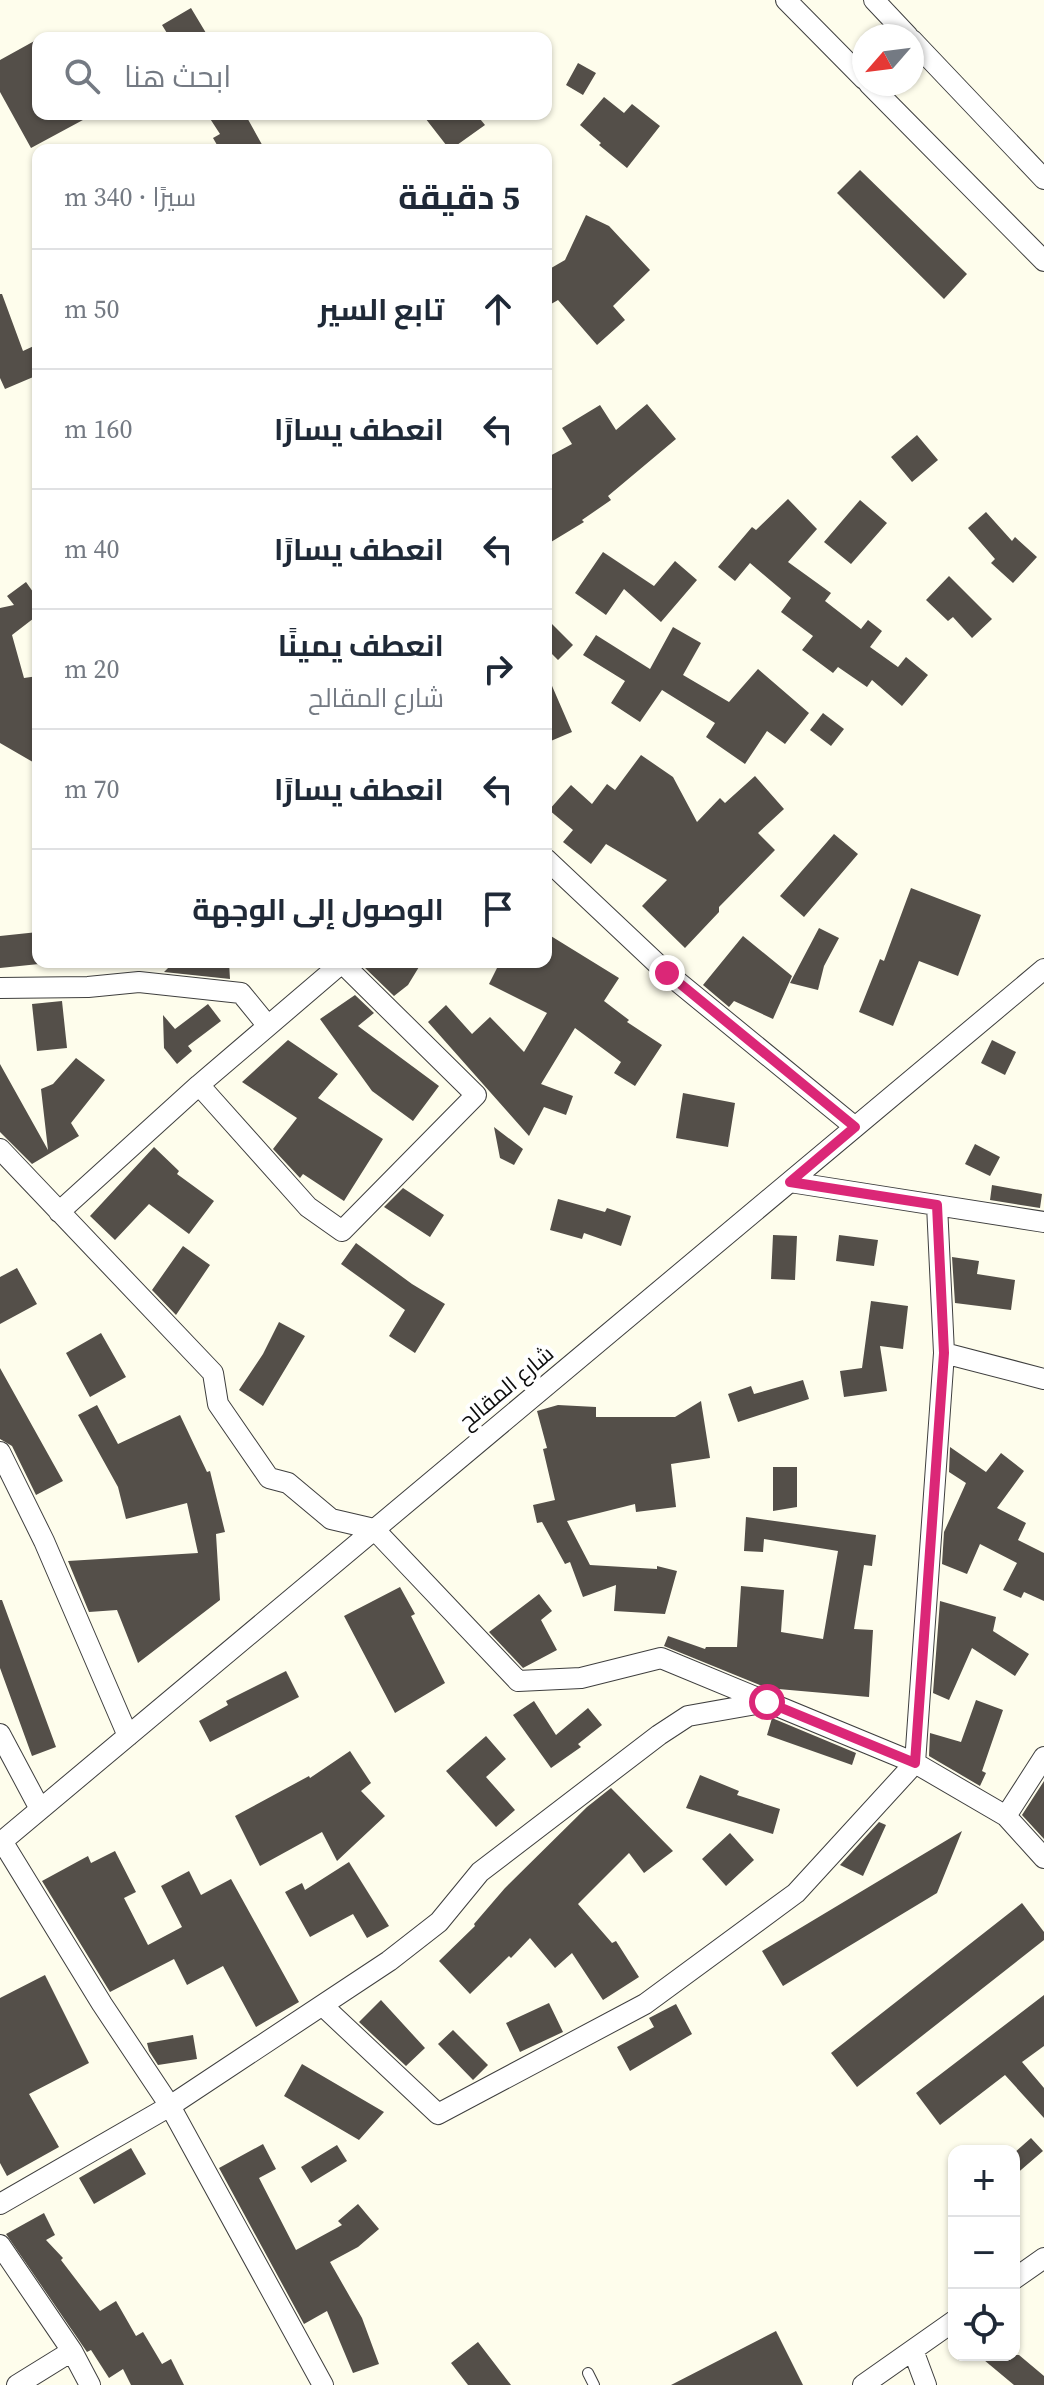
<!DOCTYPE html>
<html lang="ar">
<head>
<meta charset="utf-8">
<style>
  :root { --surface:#fff; --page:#f6f6f7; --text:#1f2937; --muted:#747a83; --line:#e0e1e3 }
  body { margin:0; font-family:"Source Serif 4",Cairo,serif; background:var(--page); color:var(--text); direction:rtl }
  .controls { position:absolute; right:24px; bottom:24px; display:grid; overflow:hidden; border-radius:16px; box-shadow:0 2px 6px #0004 }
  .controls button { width:72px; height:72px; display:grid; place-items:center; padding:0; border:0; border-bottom:2px solid var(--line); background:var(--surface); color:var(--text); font:40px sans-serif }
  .compass { position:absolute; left:852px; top:24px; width:72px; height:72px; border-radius:50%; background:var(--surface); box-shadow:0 2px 6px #0004; rotate:242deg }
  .stop { position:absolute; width:24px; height:24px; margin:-18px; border:6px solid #db2777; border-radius:50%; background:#fff }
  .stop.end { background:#db2777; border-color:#fff; box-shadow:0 2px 8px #0008 }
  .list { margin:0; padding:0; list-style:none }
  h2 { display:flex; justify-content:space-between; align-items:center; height:104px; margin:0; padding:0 32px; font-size:34px }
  h2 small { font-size:26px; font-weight:400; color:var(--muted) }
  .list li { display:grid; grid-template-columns:52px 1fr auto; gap:24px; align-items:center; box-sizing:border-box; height:120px; padding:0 32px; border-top:2px solid var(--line) }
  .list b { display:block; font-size:30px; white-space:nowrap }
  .list p { margin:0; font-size:26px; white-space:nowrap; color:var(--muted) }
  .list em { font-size:26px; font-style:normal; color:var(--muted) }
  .icon { flex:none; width:44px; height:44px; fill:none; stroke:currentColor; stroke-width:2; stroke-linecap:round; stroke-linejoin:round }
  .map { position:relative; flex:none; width:1044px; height:2385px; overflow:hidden; direction:ltr }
  .search { position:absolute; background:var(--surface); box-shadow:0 2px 6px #0004; left:32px; top:32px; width:520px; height:88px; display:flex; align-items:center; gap:20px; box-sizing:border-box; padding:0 28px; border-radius:16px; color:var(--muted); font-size:30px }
  .panel { position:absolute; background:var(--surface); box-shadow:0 2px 6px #0004; left:32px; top:144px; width:520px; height:824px; border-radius:16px; direction:rtl }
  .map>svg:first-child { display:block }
  .building { fill:#544f49 }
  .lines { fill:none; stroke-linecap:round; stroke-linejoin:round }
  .lane-casing { stroke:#3f3f3f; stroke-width:12 }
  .street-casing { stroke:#3f3f3f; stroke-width:22 }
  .lane { stroke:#fff; stroke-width:10 }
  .street { stroke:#fff; stroke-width:20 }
  .route { stroke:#db2777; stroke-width:10 }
  .labels { text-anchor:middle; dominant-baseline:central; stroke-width:8; stroke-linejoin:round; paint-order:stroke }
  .street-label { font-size:22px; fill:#0c0c0c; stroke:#fff }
</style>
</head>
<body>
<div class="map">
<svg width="1044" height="2385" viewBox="0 0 1044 2385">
  <rect width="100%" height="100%" fill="#fefdec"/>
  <path class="building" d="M191,8L209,38H170L162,25Z
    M38,39V114H94L31,148L0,92V60Z
    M578,63L596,73L583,95L566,85Z
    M604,97L624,113L632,104L660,126L627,168L599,145L601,143L580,125Z
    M207,114H245L265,150H220L213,138L220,134Z
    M422,114H476L485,125L450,150Z
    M860,170L967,274L944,299L837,193Z
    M586,215L609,226L650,270L613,306L625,320L597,345L558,300L546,307V271L565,260Z
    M0,294H2L23,351L38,344V375L5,389L0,378Z
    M647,404L676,439L608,496L611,500L582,520L584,522L546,545V458L572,444L562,428L600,405L616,430Z
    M917,435L938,460L912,482L891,457Z
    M788,499L817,529L788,562L831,593L825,601L861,629L868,620L882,631L870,647L898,667L906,657L928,675L902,706L872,680L867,687L838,667L833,673L802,650L813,636L781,612L791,598L750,563L735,581L718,567L752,527L756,530Z
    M860,500L887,523L851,564L824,542Z
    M986,512L1012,541L1015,537L1037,557L1013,583L991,563L995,559L968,528Z
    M603,552L654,586L675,561L697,580L661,622L624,589L606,615L575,593Z
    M949,576L992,619L972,638L953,617L948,621L926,600Z
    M26,582L38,599V615L12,635L24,678L38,676V765L0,743V608L14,605L7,596Z
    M546,618L573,645L558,660L546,648Z
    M673,627L701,643L683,675L729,702L758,669L809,713L785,744L767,731L745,764L706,737L715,723L662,690L640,722L611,703L625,681L583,655L596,635L650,669Z
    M546,672L572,732L546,743Z
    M823,713L844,729L831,746L810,730Z
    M641,755L673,777L697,822L720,798L725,803L755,776L784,809L758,833L775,850L719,907V912L685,948L642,906L667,880L606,844L591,864L563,842L573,830L549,810L571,785L592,804L607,784L615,790Z
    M834,834L858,854L804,917L780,896Z
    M911,888L981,915L958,976L919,961L893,1026L859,1012L880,959L884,961Z
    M819,928L839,938L824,966L818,990L790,983Z
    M38,932L39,964L0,968V936Z
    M546,933L619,978L604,1001L629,1020L627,1022L662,1045L635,1086L614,1073L621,1062L575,1028L541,1084L573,1096L566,1115L544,1107L529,1136L428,1022L446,1005L472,1034L490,1017L524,1052L547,1013L489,984L500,962H546Z
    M743,936L792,976L773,1019L734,1001L729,1007L703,985Z
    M174,962H229L230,979L164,972Z
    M370,962H422L408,985L394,996L364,967Z
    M355,995L374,1013L358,1026L439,1086L413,1121L372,1091L320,1019Z
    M62,1001L67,1048L37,1051L32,1004Z
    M208,1004L221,1021L188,1046L192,1051L177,1064L164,1048L163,1015L175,1029Z
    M288,1040L338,1074L318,1098L383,1139L344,1201L303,1174L300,1178L273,1149L297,1118L242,1082Z
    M992,1040L1016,1052L1005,1075L981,1063Z
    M76,1058L105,1080L71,1123L79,1136L32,1164L0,1132V1064L48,1150L41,1089L53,1084Z
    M683,1093L735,1103L728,1147L676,1138Z
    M494,1127L523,1149L514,1165L500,1158Z
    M975,1144L1000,1157L990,1176L965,1164Z
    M154,1147L179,1171L177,1174L214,1201L189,1234L149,1204L115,1240L90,1216Z
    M992,1185L1042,1194L1040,1208L990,1200Z
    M403,1188L444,1215L430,1237L384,1207Z
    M558,1199L605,1212L607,1208L631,1216L621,1246L584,1233L582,1239L550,1230Z
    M773,1235L797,1236L795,1280L771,1279Z
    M839,1235L878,1240L874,1266L836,1261Z
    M356,1243L412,1284L445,1304L415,1353L389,1336L405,1310L341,1264Z
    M183,1246L210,1265L176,1315L152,1290Z
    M952,1257L979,1261L977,1274L1015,1280L1011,1310L955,1303Z
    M17,1268L37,1304L0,1324V1277Z
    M871,1301L908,1306L903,1349L880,1346L887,1391L844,1397L840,1371L862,1368Z
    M279,1322L305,1336L263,1406L239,1390L263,1354Z
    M101,1333L126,1377L90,1397L66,1353Z
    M0,1368L63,1481L36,1495L12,1446L0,1439Z
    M803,1380L809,1399L738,1422L728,1394L751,1386L754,1394Z
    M701,1401L710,1458L671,1464L676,1507L636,1512L635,1504L567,1521L590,1565L657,1569V1566L677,1571L665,1614L614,1611L616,1585L583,1597L570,1562L565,1564L542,1522L537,1523L533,1505L555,1500L543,1449L547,1448L537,1411L558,1405L596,1407V1417H675Z
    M97,1405L118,1444L180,1415L207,1472L210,1471L225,1532L216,1534L220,1600L138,1663L117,1610L89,1612L68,1561L198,1553L187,1503L126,1519L118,1487L78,1415Z
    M950,1447L986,1472L1001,1453L1024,1471L997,1508L1026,1523L1018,1540L1044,1553V1601L1024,1592L1021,1598L1003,1590L1017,1563L980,1544L967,1574L942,1564L944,1532L966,1483L949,1472Z
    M773,1467H797V1507L773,1511Z
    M746,1517L876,1535L872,1566L864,1565L854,1629L873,1630L869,1697L767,1688L664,1646L668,1636L705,1649L706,1647H737L741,1586L784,1590L781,1632L823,1639L838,1551L764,1539L763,1552L744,1551Z
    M400,1587L415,1614L411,1616L445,1683L395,1713L344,1616Z
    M539,1594L552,1611L541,1620L557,1650L523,1668L489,1632Z
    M0,1600H2L56,1747L32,1756L0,1668Z
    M940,1601L996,1617L993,1631L1029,1654L1015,1676L972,1648L949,1700L933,1693Z
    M286,1671L299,1697L210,1742L199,1721L228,1705L226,1701Z
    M976,1700L1003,1710L982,1771L986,1773L980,1786L929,1756L930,1733L961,1742Z
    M534,1701L556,1735L588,1708L602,1725L578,1744L581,1747L551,1768L513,1715Z
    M772,1718L856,1753L852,1765L767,1735Z
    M486,1736L506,1759L486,1777L515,1810L496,1827L446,1771Z
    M350,1751L371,1783L361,1791L385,1816L337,1861L322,1832L260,1866L235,1816L309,1776L310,1778Z
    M700,1775L739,1791L737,1795L780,1809L773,1834L686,1808Z
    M1044,1781V1839L1022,1815Z
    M611,1788L673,1851L644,1873L629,1853L578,1904L612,1943L616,1941L639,1977L603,2000L572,1953L555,1968L530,1938L511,1958L509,1956L470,1994L439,1961L475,1926L474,1924L505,1888L587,1807Z
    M879,1822L886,1825L863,1876L840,1865Z
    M962,1831L937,1893L783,1986L762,1951Z
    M730,1833L754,1860L726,1886L702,1859Z
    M115,1851L136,1892L124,1898L148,1945L182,1927L161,1886L189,1871L201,1895L231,1879L299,2002L256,2027L223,1966L187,1985L174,1959L110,1992L42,1881L88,1856L91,1863Z
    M349,1862L389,1926L367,1938L353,1914L310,1937L285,1892L302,1883L305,1890Z
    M1022,1903L1044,1932V1940L857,2087L831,2053Z
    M45,1975L89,2063L29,2094L59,2147L7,2176L0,2163V1998Z
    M1044,1995V2046L1022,2062L1044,2088V2118L1005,2075L940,2125L916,2093Z
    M381,2000L425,2048L406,2066L359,2022Z
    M549,2003L563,2032L520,2052L506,2023Z
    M676,2004L692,2034L630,2071L617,2047L654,2027L649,2018Z
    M453,2030L488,2065L473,2080L438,2044Z
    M193,2035L197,2059L158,2065L149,2051L147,2043Z
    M302,2064L384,2112L359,2140L284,2096Z
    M1031,2138L1043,2151L1014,2176V2153Z
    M263,2144L276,2169L259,2178L296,2250L342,2225L338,2221L358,2204L379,2229L358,2247L330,2262L362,2318L379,2364L353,2373L327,2311L304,2324L219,2168Z
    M337,2145L347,2161L311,2183L301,2167Z
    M131,2148L146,2174L94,2204L79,2178Z
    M44,2213L55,2235L46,2240L63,2258L61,2260L100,2311L116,2301L136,2336L143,2332L162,2364L171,2359L184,2385H131L123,2369L109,2378L91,2350L87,2352L6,2234Z
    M776,2331L803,2385H671Z
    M478,2342L511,2385H468L451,2363Z
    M978,2355H1019L1044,2376V2385H1014Z"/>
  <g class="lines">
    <defs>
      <path id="lane" d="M588,2373L594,2385"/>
      <path id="street" d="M786,0L864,79
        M874,0L908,36
        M912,40L1044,179
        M869,84L1044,261
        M546,859L667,973L855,1127
        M0,988L88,987L139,982L241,993L268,1026
        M199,1085L308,1207L342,1231L476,1095L342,963
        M0,1149L213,1373L218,1404L269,1478L288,1483L331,1519L374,1529L518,1681L581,1678L661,1658L915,1763L1006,1816L1044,1858
        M790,1182L1044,1222
        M59,1212L199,1085L343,962
        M944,1353L1044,1379
        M0,1452L44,1541L128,1736
        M0,1734L40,1809
        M1006,1816L1044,1757
        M0,1843L1044,969
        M323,2006L438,2114L645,2004L796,1893L915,1763L944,1353L937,1205
        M0,2204L170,2106L102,2004L2,1841
        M0,2245L72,2351L90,2385
        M1014,2279L1044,2258
        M913,2350L926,2385
        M17,2385L72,2351
        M323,2385L170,2106L389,1961L439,1922L480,1872L659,1735L688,1716L767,1702
        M863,2385L954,2321"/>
    </defs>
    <use href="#lane" class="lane-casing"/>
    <use href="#street" class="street-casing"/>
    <use href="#lane" class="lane"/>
    <use href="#street" class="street"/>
  </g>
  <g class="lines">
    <path class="route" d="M667,973L855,1127L790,1182L937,1205L944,1353L915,1763L767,1702"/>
  </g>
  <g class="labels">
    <g class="street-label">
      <text transform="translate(506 1387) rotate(-40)">شارع المقالح</text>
    </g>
  </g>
</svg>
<div class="controls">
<button>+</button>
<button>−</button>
<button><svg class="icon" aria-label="locate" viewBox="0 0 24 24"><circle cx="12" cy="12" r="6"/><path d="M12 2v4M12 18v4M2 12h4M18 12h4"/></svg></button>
</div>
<svg class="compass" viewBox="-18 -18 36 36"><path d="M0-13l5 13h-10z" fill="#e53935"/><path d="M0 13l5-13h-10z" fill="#747a83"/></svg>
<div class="stop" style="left:767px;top:1702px"></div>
<div class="stop end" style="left:667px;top:973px"></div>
<div class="search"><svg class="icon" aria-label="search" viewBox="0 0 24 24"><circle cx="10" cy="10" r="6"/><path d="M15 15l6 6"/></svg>ابحث هنا</div>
<section class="panel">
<h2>5 دقيقة<small>سيرًا · 340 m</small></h2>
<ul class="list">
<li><svg class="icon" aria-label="ahead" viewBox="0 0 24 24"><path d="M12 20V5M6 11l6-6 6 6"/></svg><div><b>تابع السير</b></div><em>50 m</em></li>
<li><svg class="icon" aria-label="left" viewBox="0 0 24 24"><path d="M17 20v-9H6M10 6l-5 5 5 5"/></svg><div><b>انعطف يسارًا</b></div><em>160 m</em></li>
<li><svg class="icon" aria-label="left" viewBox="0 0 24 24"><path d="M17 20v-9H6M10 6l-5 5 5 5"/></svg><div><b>انعطف يسارًا</b></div><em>40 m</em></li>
<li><svg class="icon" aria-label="right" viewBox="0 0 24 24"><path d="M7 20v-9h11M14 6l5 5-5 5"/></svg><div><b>انعطف يمينًا</b><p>شارع المقالح</p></div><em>20 m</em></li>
<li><svg class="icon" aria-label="left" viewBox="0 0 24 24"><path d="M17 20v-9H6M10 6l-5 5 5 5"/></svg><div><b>انعطف يسارًا</b></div><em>70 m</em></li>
<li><svg class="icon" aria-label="arrive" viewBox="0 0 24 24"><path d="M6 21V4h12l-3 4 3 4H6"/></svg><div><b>الوصول إلى الوجهة</b></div></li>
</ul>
</section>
</div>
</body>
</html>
